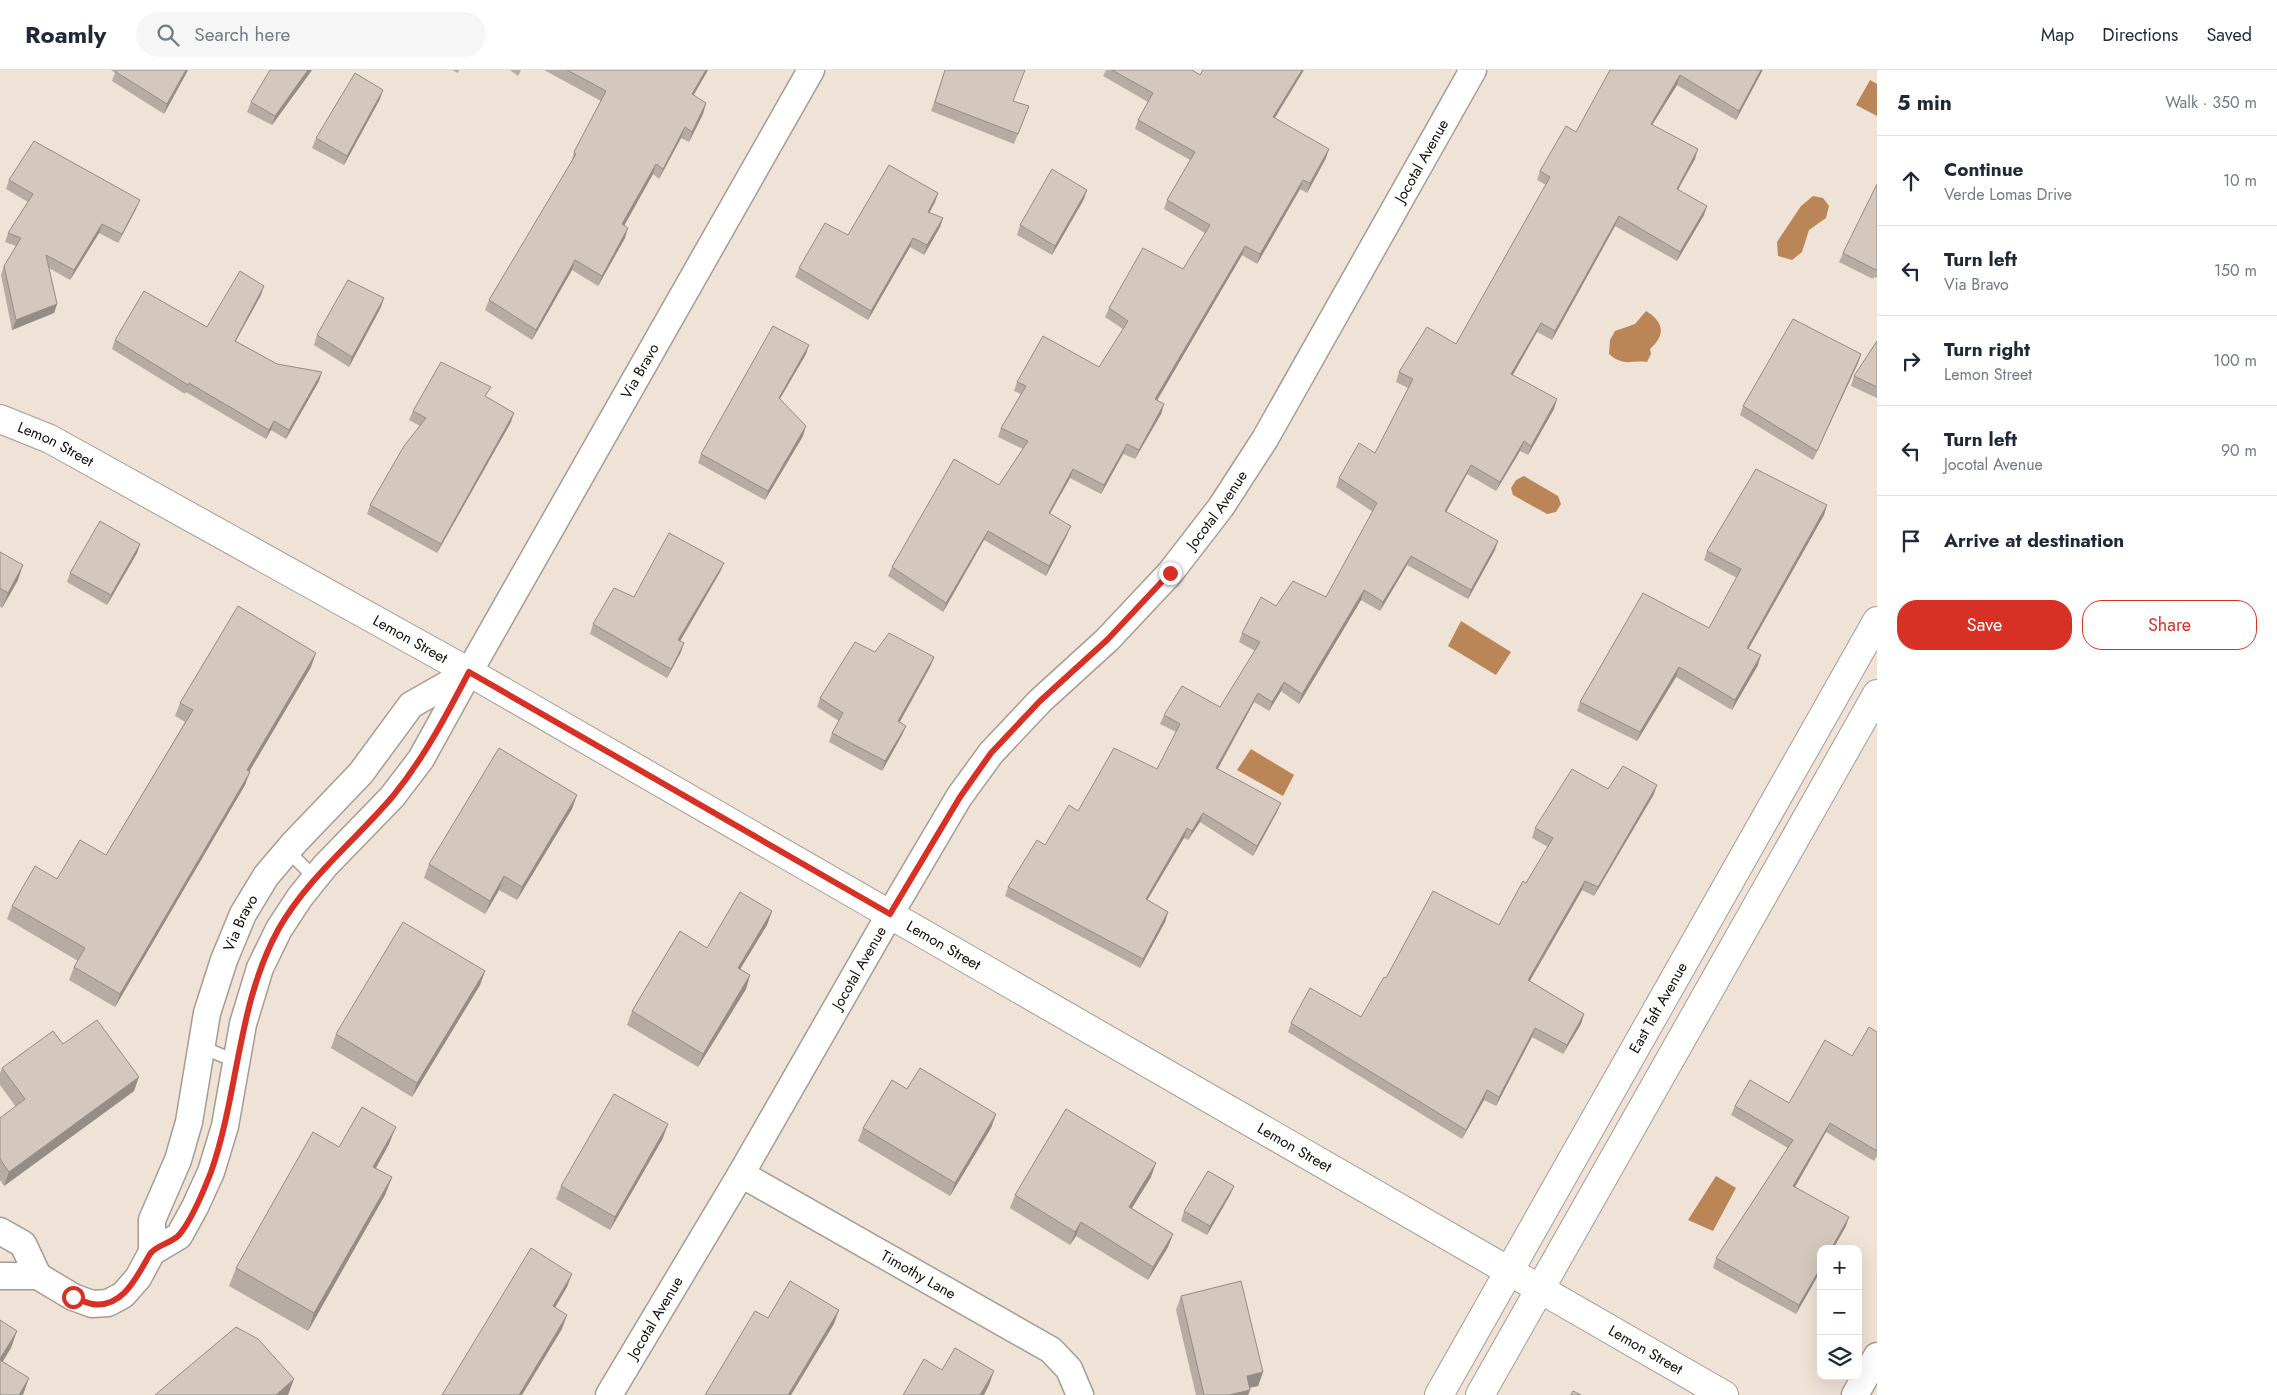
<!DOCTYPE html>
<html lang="en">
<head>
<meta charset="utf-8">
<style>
  :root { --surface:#fff; --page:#f6f6f7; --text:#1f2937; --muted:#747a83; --line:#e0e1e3; --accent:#d93025 }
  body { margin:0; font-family:Jost,sans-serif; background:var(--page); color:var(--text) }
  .controls { position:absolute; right:15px; bottom:15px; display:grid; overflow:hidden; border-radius:10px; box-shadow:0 5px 20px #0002 }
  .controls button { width:45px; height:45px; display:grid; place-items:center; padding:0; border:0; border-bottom:1px solid var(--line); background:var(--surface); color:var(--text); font:25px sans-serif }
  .stop { position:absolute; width:15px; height:15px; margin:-11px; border:4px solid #d93025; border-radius:50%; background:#fff }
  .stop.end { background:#d93025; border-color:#fff; box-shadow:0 1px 5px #0008 }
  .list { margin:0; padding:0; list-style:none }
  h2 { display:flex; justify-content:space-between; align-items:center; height:65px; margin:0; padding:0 20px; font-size:21px }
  h2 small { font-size:16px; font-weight:400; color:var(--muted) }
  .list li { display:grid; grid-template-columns:32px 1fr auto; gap:15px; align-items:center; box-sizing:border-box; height:90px; padding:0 20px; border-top:1px solid var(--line) }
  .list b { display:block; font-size:19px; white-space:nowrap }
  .list p { margin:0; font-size:16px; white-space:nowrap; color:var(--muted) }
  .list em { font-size:16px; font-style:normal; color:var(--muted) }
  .actions { display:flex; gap:10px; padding:15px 20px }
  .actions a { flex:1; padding:11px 0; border:1px solid var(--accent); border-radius:20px; text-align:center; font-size:18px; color:var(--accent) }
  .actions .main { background:var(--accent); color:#fff }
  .icon { flex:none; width:28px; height:28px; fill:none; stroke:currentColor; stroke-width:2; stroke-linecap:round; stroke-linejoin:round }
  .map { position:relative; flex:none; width:1877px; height:1325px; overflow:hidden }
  header { display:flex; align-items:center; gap:30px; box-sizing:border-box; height:70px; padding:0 25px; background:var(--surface); border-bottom:1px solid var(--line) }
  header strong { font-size:24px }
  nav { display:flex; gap:28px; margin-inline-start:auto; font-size:18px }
  .search { width:350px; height:45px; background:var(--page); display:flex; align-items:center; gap:12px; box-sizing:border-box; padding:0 18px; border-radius:28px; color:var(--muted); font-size:19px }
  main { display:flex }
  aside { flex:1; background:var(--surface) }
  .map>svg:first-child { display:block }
  .water { fill:#bb8657 }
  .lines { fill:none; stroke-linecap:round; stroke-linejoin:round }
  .service-casing { stroke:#a79c92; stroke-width:15 }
  .minor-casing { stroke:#a79c92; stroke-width:29 }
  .tertiary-casing { stroke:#a79c92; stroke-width:30 }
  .service { stroke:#fff; stroke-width:12 }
  .minor { stroke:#fff; stroke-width:26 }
  .tertiary { stroke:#fff; stroke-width:28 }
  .wall { fill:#b6aca3 }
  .shaded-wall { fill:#948c85 }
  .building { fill:#d4c8be; stroke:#948c85 }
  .route { stroke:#d93025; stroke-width:6 }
  .labels { text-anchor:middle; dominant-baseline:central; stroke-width:4.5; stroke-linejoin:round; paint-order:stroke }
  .street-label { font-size:15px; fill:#110d09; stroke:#fff }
</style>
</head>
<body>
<header>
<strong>Roamly</strong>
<div class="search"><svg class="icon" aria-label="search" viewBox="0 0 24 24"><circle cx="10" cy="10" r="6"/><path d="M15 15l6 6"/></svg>Search here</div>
<nav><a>Map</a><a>Directions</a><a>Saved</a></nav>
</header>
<main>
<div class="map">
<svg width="1877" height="1325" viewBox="0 0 1877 1325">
  <rect width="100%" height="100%" fill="#efe2d7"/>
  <path class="water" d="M1870,10L1877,14V46L1856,35Z
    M1813,126L1823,128L1829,136L1826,148L1809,160L1802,182L1792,190L1778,186L1777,172L1801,136Z
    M1646,241C1664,252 1666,265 1650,279L1651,284L1647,292C1630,290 1624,297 1609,284L1610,270L1615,261L1635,254Z
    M1524,406L1558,426L1561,434L1556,442L1547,444L1513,425L1511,418L1516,410Z
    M1461,551L1511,582L1496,605L1448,576Z
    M1251,679L1294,705L1283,726L1237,700Z
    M1716,1106L1736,1118L1713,1161L1688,1150Z"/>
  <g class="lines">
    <defs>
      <path id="service" d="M287,780L315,808
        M202,977L237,992"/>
      <g id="minor">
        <path id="s1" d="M741,1104L1051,1280L1069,1299L1080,1325"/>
        <path d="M0,1161L23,1174L38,1206H0"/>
        <path id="s2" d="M152,1182L179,1166L195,1137L211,1102L225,1056L243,954L260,898L279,859L300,827L325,796L392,727L421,689L469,602L811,0"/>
        <path id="s3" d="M38,1206L73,1227L92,1234L108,1233L123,1225L138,1208L152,1182V1150L178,1090L189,1052L207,943L224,890L243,844L266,806L294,773L361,703L411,635L469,602"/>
        <path id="s4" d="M609,1325L741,1104L890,844L959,727L991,683L1040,631L1107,570L1170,503L1221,437L1265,369L1473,0"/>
        <path d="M1855,1325L1877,1286"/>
      </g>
      <g id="tertiary">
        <path id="s5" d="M0,349L50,369L469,602L1724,1325"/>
        <path id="s6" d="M1439,1325L1877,551"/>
        <path d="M1480,1325L1877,624"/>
      </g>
    </defs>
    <use href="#service" class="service-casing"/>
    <use href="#minor" class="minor-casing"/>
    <use href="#tertiary" class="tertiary-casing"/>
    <use href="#service" class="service"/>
    <use href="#minor" class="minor"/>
    <use href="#tertiary" class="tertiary"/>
  </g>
  <path class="wall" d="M111,0H188L164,44L112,11L115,3Z
    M270,0H312L272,55L247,42L251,32Z
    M452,0H459L458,3Z
    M510,0H521L518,6Z
    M544,0H708L693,25L706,33L703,44L689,72L681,68L659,109L653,104L624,155L625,168L598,216L572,200L532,270L485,240L489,230L571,93L574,82L601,31Z
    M945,0L1013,31L1029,36L1014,74L931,41Z
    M1106,0H1192L1275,48L1326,88L1307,123L1300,119L1257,194L1242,185L1157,330L1164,334L1161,344L1135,389L1123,384L1101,424L1070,408L1050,444L1067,465L1046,506L984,470L943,542L888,506L892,497L999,415L1023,379L998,367L1001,358L1021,324L1014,321L1017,312L1099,297L1123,259L1105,247L1109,238L1183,199L1205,163L1164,139L1167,130L1190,90L1135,59L1138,50L1148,32L1103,6Z
    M1610,0L1761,3L1736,50L1677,15L1652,55L1695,89L1678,120L1704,145L1677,191L1615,156L1552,270L1537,262L1513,305L1554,339L1528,385L1520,381L1496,421L1467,404L1446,442L1495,480L1468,529L1407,495L1380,541L1361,530L1299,634L1281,621L1269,641L1254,632L1218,699L1281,733L1277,742L1253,786L1200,752L1188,770L1184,768L1147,830L1168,842L1165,852L1140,898L1005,826L1008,817L1045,775L1078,741L1157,699L1176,662L1160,654L1164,645L1220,637L1255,581L1239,572L1242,563L1276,536L1326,527L1373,442L1336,417L1339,408L1375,383L1408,318L1396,312L1399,302L1456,274L1546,115L1537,110L1540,101L1576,62Z
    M380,29L344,95L312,78L316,68Z
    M9,110L136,139L118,173L99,163L70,210L49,198L57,234L54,243L12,260L1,205L4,196L16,176L5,172L8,163L28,132L6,119Z
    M1877,114V208L1874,207L1873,209L1839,192L1843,183Z
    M938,123L935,132L929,143L943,148L940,157L924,185L910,177L868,250L795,207L799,198L848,165Z
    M1084,129L1052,185L1017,165L1020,155Z
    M261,225L236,271L277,294L319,311L286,369L271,360L266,369L186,322L185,324L112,279L115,270L207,257Z
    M381,237L349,297L314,275L317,265Z
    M1877,271V328L1851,316L1854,306Z
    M806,284L780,329L803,366L765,430L698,393L701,384Z
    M1861,284L1858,293L1813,390L1740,345L1743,336Z
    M487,327L511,352L437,483L367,444L370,435L420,356L409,350L413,341Z
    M1827,435L1824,445L1748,579L1758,595L1732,640L1676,607L1637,671L1577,641L1580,632L1709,558L1737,508L1704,490L1707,481Z
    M140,474L137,483L107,535L67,512L70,503Z
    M0,482L18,510L2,538L0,536Z
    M724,493L720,502L680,571L681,582L667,608L590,564L593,554L634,527Z
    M875,582L934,587L930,597L900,652L906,656L902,665L882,701L829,672L832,663L839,651L817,637L820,628Z
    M311,597L249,701L245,715L115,937L69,910L74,897L78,891L7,849L12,836L57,809L106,785L185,652L175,646L180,633Z
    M1608,719L1654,724L1594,826L1582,820L1530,911L1584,944L1581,954L1563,984L1532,967L1496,1036L1484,1030L1462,1069L1288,962L1291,953L1361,947L1386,908L1499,855L1526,813L1548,777L1532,768L1535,758Z
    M572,739L517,830L499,820L485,844L424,808L429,794Z
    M772,841L767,855L740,899L750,905L746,919L698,997L627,955L632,941L707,878Z
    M485,901L480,915L412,1027L331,978L336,964Z
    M1877,962V1086L1874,1091L1826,1062L1795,1117L1846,1156L1833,1179H1821V1200L1796,1244L1713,1198L1716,1188L1788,1078L1731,1045L1735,1036L1789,1033L1852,986Z
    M63,974L134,1021L4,1116L0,1110V1048L16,1037L0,1015V1003L2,998Z
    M907,1019L996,1044L991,1058L950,1126L858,1071L863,1058Z
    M663,1068L610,1160L556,1129L561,1116Z
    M389,1074L376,1098L392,1107L385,1125L308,1261L229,1216L236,1198L339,1077Z
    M1151,1107L1132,1138L1173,1164L1168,1177L1148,1210L1076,1166L1070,1175L1010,1138L1015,1125Z
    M1234,1116L1230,1125L1207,1165L1181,1151L1184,1141Z
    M1181,1226L1263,1302L1258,1316L1250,1318V1320L1248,1325H1196L1176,1240Z"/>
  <path class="shaded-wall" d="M186,0H188L164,44L167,34Z
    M308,0H312L272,55L275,46Z
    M706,0H708L688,35L692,24Z
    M1302,0H1304L1270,56L1273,47Z
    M1761,0H1763L1761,3L1736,50L1739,41Z
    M1680,5L1677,15L1647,63L1651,54Z
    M383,20L380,29L344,95L347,86Z
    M706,33L703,44L689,72L692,62Z
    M685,57L681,68L659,109L663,99Z
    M1329,79L1326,88L1307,123L1310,113Z
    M1698,79L1695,89L1673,128L1677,119Z
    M656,94L653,104L619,165L622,154Z
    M1303,110L1300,119L1257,194L1260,184Z
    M1087,120L1084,129L1052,185L1055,176Z
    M938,123L935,132L925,151L928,142Z
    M140,130L136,139L118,173L122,164Z
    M1707,136L1704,145L1677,191L1680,182Z
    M1619,146L1615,156L1552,270L1555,261Z
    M943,148L940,157L924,185L927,175Z
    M102,154L99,163L70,210L74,200Z
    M628,158L625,168L598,216L602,206Z
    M913,168L910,177L868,250L871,241Z
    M1245,176L1242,185L1152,339L1155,329Z
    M575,190L572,200L532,270L536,260Z
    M264,216L261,225L231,279L235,271Z
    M384,228L381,237L349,297L352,287Z
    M57,234L54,243L12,260L16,250Z
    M1541,253L1537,262L1508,313L1511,304Z
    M809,275L806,284L775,337L779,328Z
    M1861,284L1858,293L1813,390L1817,381Z
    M322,302L319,311L286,369L289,360Z
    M1557,329L1554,339L1528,385L1531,376Z
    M1164,334L1161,344L1135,389L1139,380Z
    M514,343L511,352L437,483L441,474Z
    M274,351L271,360L266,369L269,360Z
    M806,356L803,366L765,430L768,421Z
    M1524,371L1520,381L1496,421L1500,412Z
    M1127,374L1123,384L1101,424L1104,415Z
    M1471,395L1467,404L1442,450L1445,441Z
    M1073,399L1070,408L1045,452L1049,443Z
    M1827,435L1824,445L1744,587L1747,578Z
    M1071,456L1067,465L1046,506L1049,496Z
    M988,461L984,470L943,542L946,533Z
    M1498,471L1495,480L1468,529L1471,520Z
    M140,474L137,483L107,535L111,525Z
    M1411,486L1407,495L1380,541L1383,532Z
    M724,493L720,502L675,580L678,570Z
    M23,495L18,510L2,538L8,523Z
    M1364,520L1361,530L1299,634L1302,624Z
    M684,573L681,582L667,608L671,599Z
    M316,583L311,597L242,714L247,700Z
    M1761,585L1758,595L1732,640L1735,630Z
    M934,587L930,597L895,660L898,651Z
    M1679,597L1676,607L1637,671L1640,662Z
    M1284,612L1281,621L1269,641L1272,632Z
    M1258,623L1254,632L1213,707L1216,698Z
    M906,656L902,665L882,701L885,691Z
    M250,702L245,715L115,937L120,924Z
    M1657,715L1654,724L1594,826L1598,817Z
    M577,725L572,739L517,830L522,817Z
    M1281,733L1277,742L1253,786L1257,776Z
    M1203,743L1200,752L1188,770L1192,761Z
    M1187,758L1184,768L1142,839L1146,829Z
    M504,806L499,820L485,844L490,831Z
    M1585,811L1582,820L1525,919L1528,910Z
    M772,841L767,855L733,911L738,898Z
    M1168,842L1165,852L1140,898L1143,889Z
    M485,901L480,915L412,1027L417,1013Z
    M750,905L746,919L698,997L703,984Z
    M1584,944L1581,954L1563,984L1567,975Z
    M1535,958L1532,967L1496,1036L1499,1027Z
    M139,1007L134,1021L4,1116L9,1102Z
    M1487,1020L1484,1030L1462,1069L1466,1060Z
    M996,1044L991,1058L950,1126L955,1113Z
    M1830,1053L1826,1062L1790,1126L1793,1116Z
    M668,1054L663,1068L610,1160L615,1147Z
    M396,1057L389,1074L367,1114L373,1097Z
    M1156,1093L1151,1107L1124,1151L1129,1137Z
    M392,1107L385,1125L308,1261L314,1243Z
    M1234,1116L1230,1125L1207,1165L1210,1156Z
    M1849,1147L1846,1156L1833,1179H1831Z
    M1081,1152L1076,1166L1070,1175L1075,1162Z
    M1173,1164L1168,1177L1148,1210L1153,1197Z
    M1821,1197V1200L1796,1244L1799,1235Z
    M572,1204L567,1217L548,1250L553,1236Z
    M839,1240L834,1254L791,1325H788Z
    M567,1245L562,1259L522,1325H519Z
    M17,1261L11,1278L0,1296V1289Z
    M994,1301L989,1315L984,1325H980Z
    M1263,1302L1258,1316L1242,1319L1247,1306Z
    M29,1308L23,1325H19Z
    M294,1309L288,1325H276Z
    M1250,1320L1248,1325H1229Z"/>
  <path class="building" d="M117,0H186L167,34L116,2Z
    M270,0H308L275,46L251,32Z
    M567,0H706L692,24L706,33L692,62L685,57L663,99L656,94L622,154L628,158L602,206L575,190L536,260L489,230L576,84L574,82L606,21Z
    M945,0H1025L1013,31L1029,36L1018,64L935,32Z
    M1112,0H1192L1200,5L1203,0H1302L1273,47L1329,79L1310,113L1303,110L1260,184L1245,176L1155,329L1164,334L1139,380L1127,374L1104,415L1073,399L1049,443L1071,456L1049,496L988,461L946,533L892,497L954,389L999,415L1028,371L1001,358L1026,316L1017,312L1043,266L1099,297L1128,251L1109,238L1143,178L1183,199L1210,155L1167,130L1195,82L1138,50L1153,23Z
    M1610,0H1761L1739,41L1680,5L1651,54L1698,79L1677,119L1707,136L1680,182L1619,146L1555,261L1541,253L1511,304L1557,329L1531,376L1524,371L1500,412L1471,395L1445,441L1498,471L1471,520L1411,486L1383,532L1364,520L1302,624L1284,612L1272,632L1258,623L1216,698L1281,733L1257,776L1203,743L1192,761L1187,758L1146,829L1168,842L1143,889L1008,817L1037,770L1045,775L1069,735L1078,741L1114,678L1157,699L1180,654L1164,645L1182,616L1220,637L1260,572L1242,563L1261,527L1276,536L1293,511L1326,527L1377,433L1339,408L1359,373L1375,383L1413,309L1399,302L1427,257L1456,274L1550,107L1540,101L1566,56L1576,62Z
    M355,3L383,20L347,86L316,68Z
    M34,71L140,130L122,164L102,154L74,200L46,185L57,234L16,250L4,196L21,168L8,163L33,124L9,110Z
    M889,95L938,123L928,142L943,148L927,175L913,168L871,241L799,198L825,153L848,165Z
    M1052,99L1087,120L1055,176L1020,155Z
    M1877,114V198L1876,200L1843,183Z
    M240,201L264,216L235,271L277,294L322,302L289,360L274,351L269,360L189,313L188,315L115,270L144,221L207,257Z
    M348,210L384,228L352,287L317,265Z
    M1793,249L1861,284L1817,381L1743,336Z
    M773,256L809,275L779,328L806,356L768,421L701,384Z
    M1877,271V317L1854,306Z
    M441,292L491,317L485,326L514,343L441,474L370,435L404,376L426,348L413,341Z
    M1756,399L1827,435L1747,578L1761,585L1735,630L1679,597L1640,662L1580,632L1643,523L1709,558L1741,499L1707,481Z
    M100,451L140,474L111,525L70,503Z
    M669,463L724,493L678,570L684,573L671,599L593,554L614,518L634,527Z
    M0,482L23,495L8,523L0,518Z
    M238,536L316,583L247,700L250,702L120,924L74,897L85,878L12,836L35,796L57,809L80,770L106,785L193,640L180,633Z
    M889,563L934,587L898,651L906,656L885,691L832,663L843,643L820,628L855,572L875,582Z
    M499,678L577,725L522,817L504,806L490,831L429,794Z
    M1623,696L1657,715L1598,817L1585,811L1528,910L1584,944L1567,975L1535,958L1499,1027L1487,1020L1466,1060L1291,953L1310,918L1361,947L1384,907L1386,908L1433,821L1499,855L1523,811L1526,813L1553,768L1535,758L1572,699L1608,719Z
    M740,822L772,841L738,898L750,905L703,984L632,941L680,861L707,878Z
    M403,852L485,901L417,1013L336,964Z
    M97,950L139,1007L9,1102L0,1089V1048L25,1029L2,998L53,961L63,974Z
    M1869,957L1877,962V1081L1830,1053L1793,1116L1849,1147L1831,1179H1821V1197L1799,1235L1716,1188L1793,1070L1735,1036L1750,1010L1789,1033L1825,970L1852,986Z
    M920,998L996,1044L955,1113L863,1058L892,1010L907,1019Z
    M614,1024L668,1054L615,1147L561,1116Z
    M362,1037L396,1057L373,1097L392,1107L314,1243L236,1198L313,1062L339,1077Z
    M1066,1039L1156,1093L1129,1137L1173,1164L1153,1197L1081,1152L1075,1162L1015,1125Z
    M1208,1101L1234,1116L1210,1156L1184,1141Z
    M531,1178L572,1204L553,1236L567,1245L519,1325H442Z
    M790,1211L839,1240L788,1325H705L755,1241L768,1248Z
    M1241,1211L1263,1302L1247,1306L1250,1320L1229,1325H1204L1181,1226Z
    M0,1250L17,1261L0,1289Z
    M236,1257L258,1269L294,1309L276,1325H155Z
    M955,1278L994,1301L980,1325H903L924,1289L942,1300Z
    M0,1290L29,1308L19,1325H0Z
    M1573,1321L1581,1325H1571Z"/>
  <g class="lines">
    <path class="route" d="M73,1227C79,1229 86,1233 92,1234C123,1239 137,1206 150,1184C156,1175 172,1173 179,1165C192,1150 204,1120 211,1102C239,1022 237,935 278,860C308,807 355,771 393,726C424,688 446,646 469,602L890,844L960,727L991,683L1040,631L1107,570L1170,503"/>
  </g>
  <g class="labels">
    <g class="street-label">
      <text stroke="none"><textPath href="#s4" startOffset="1485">Jocotal Avenue</textPath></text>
      <text stroke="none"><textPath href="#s2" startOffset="1024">Via Bravo</textPath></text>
      <text stroke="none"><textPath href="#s5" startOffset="61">Lemon Street</textPath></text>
      <text stroke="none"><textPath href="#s4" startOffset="1080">Jocotal Avenue</textPath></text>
      <text stroke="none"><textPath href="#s5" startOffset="466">Lemon Street</textPath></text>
      <text stroke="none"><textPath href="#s3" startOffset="490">Via Bravo</textPath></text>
      <text stroke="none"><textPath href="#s5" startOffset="1081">Lemon Street</textPath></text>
      <text stroke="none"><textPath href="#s4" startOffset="495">Jocotal Avenue</textPath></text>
      <text stroke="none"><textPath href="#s6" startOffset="445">East Taft Avenue</textPath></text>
      <text stroke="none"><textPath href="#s5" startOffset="1486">Lemon Street</textPath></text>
      <text stroke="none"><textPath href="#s1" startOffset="204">Timothy Lane</textPath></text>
      <text stroke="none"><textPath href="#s4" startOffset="90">Jocotal Avenue</textPath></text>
      <text stroke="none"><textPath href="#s5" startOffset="1891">Lemon Street</textPath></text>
    </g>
  </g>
</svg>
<div class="controls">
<button>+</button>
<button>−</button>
<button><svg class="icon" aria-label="layers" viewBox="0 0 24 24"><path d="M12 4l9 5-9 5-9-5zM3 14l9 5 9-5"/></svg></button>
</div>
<div class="stop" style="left:73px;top:1227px"></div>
<div class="stop end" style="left:1170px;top:503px"></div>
</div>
<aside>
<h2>5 min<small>Walk · 350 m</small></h2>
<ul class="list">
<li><svg class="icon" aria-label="ahead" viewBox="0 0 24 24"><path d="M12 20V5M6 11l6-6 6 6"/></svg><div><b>Continue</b><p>Verde Lomas Drive</p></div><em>10 m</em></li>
<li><svg class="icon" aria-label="left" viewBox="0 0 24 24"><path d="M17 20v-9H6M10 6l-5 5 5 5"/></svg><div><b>Turn left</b><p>Via Bravo</p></div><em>150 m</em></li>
<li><svg class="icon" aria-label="right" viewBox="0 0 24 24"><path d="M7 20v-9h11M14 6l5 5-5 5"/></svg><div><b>Turn right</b><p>Lemon Street</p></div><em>100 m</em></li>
<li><svg class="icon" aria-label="left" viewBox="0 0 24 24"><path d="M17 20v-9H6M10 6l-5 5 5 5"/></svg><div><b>Turn left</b><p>Jocotal Avenue</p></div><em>90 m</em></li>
<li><svg class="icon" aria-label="arrive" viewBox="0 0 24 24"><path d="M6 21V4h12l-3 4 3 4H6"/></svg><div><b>Arrive at destination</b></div></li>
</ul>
<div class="actions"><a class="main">Save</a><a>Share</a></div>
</aside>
</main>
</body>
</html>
